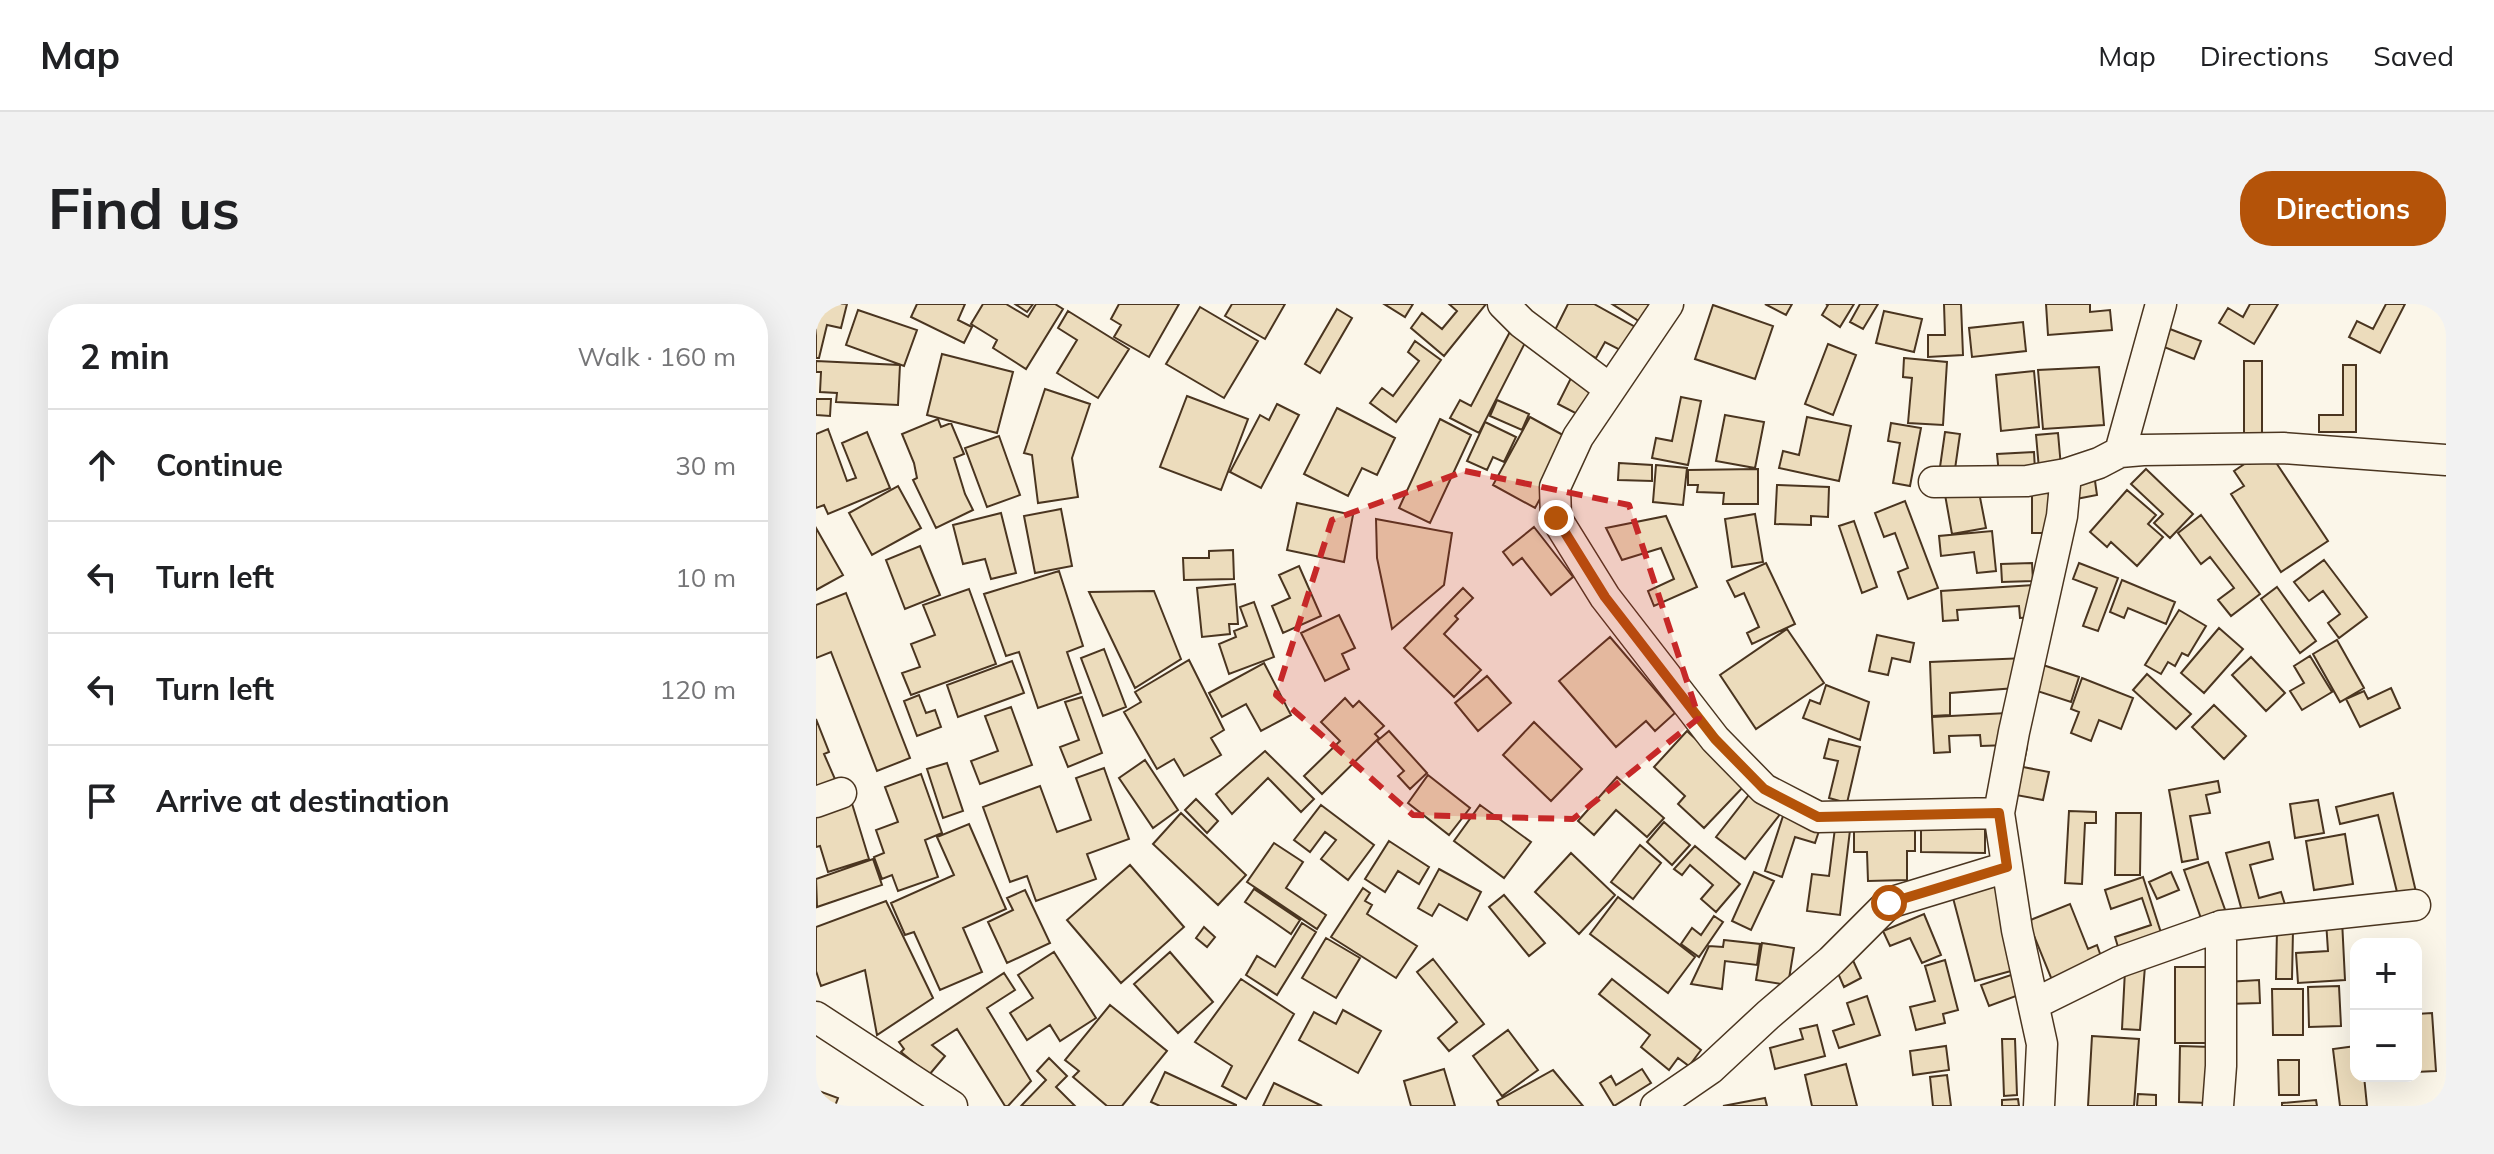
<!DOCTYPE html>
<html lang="en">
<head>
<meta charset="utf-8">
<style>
  :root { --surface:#fff; --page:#f2f2f2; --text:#202124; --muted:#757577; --line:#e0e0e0; --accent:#b45309 }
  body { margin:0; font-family:Mulish,sans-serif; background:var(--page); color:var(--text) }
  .controls { position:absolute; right:24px; bottom:24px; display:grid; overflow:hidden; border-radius:16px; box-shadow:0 8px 32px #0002 }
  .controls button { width:72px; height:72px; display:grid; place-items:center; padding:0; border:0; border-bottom:2px solid var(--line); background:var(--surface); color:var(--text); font:40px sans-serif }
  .stop { position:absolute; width:24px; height:24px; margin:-18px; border:6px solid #b45309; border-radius:50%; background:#fff }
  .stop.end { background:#b45309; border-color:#fff; box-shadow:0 2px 8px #0008 }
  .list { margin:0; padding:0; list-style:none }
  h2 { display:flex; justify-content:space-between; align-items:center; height:104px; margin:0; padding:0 32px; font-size:34px }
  h2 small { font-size:26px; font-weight:400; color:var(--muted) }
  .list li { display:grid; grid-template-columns:52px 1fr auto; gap:24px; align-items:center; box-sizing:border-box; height:112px; padding:0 32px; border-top:2px solid var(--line) }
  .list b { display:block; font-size:30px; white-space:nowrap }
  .list em { font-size:26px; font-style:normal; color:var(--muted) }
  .icon { flex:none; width:44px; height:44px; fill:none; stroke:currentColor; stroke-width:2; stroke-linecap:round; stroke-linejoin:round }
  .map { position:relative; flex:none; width:1630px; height:802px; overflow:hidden; border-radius:32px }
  header { display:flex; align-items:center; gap:48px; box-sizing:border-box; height:112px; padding:0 40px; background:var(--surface); border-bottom:2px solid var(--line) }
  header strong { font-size:38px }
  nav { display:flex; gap:44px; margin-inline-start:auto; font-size:28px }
  .intro { display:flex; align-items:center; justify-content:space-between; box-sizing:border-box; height:192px; padding:0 48px }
  h1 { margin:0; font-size:56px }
  .button { padding:20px 36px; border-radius:32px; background:var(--accent); color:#fff; font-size:28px; font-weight:700 }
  main { display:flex; gap:48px; padding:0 48px }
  aside { flex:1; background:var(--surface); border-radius:32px; box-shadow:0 8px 32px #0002 }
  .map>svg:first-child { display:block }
  .building { fill:#ecdcbc; stroke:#4a3520; stroke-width:2 }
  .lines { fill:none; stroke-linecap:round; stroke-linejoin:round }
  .minor-casing { stroke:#4a3520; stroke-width:33 }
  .minor { stroke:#fbf6e9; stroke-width:30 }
  .route { stroke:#b45309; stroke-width:10 }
  .marked { fill:#c62828; fill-opacity:0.2; stroke:#c62828; stroke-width:6; stroke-dasharray:16 10; stroke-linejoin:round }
</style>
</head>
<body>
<header>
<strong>Map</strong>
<nav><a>Map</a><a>Directions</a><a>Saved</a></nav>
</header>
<div class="intro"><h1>Find us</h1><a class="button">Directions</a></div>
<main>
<aside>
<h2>2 min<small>Walk · 160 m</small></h2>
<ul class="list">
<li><svg class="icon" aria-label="ahead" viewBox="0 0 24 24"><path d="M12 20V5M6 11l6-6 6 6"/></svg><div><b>Continue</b></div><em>30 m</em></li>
<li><svg class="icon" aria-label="left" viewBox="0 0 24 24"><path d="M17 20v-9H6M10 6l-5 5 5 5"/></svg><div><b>Turn left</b></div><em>10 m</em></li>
<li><svg class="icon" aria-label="left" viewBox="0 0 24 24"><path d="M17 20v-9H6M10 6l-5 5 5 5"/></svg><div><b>Turn left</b></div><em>120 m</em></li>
<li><svg class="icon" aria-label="arrive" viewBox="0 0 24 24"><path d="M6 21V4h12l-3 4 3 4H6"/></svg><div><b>Arrive at destination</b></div></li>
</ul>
</aside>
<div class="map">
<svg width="1630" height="802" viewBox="0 0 1630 802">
  <rect width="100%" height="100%" fill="#fbf6e9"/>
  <path class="building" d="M0,0H31L25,24L11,21L3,54H0Z
    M101,0H149L142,16L156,23L148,39L95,13Z
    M167,0H190L212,13L220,0H239L247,5L210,65L177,44L181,36L155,20Z
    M199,0H217L211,8Z
    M303,0H363L333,53L298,33L305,21L295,15Z
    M416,0H469L449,35L409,12Z
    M568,0H597L589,13Z
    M633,0H670L628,52L595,24L606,9L626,25L641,7Z
    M752,0H778L821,24L808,48L789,38L780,54L737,30Z
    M796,0H838L826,19Z
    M949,0H976L970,11Z
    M1010,0H1038L1024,23L1006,11L1012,1Z
    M1044,0H1062L1047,25L1034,18Z
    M1128,0H1145L1147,51L1112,53V31H1129Z
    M1230,0H1274V8L1294,6L1296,26L1232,31Z
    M1434,0H1462L1438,40L1403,19L1412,4L1427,13Z
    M1570,0H1589L1564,49L1533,33L1541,17L1557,25Z
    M897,1L957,22L939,75L879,55Z
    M384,3L442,37L408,94L350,60Z
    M521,5L536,14L504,69L489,60Z
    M42,6L101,26L88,62L30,41Z
    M252,7L313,45L282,94L241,69L261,36L242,24Z
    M1068,7L1106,15L1098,48L1060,39Z
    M1207,18L1210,47L1156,53L1153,24Z
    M696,24L712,33L663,129L634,114L644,96L655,102Z
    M1354,25L1385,37L1378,55L1348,43Z
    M599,37L625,56L580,118L554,99L566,84L577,92L603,57L592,48Z
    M1012,40L1040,51L1017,111L989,100Z
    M126,50L197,68L181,129L111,111Z
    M1088,54L1131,58L1127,121L1092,119L1096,74L1087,73Z
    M0,57L84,61L82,101L20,98L21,89L4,88L5,68H0Z
    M1428,57H1446V134H1428Z
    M1527,61H1540V128H1503V111H1527Z
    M1283,63L1288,121L1227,125L1222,66Z
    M1218,67L1223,123L1185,127L1180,71Z
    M757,70L783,84L767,113L742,100Z
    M229,85L274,100L256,154L262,193L222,199L216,151L208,149Z
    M371,92L432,115L405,186L344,163Z
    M865,93L885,97L872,161L836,154L840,134L856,137Z
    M0,95H15L14,112L0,111Z
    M681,96L713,110L706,126L674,112Z
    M461,100L483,111L445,184L414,168L444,111L453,116Z
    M521,104L579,134L561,171L546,164L532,192L488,170Z
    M909,111L948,118L939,164L900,157Z
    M714,113L756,136L719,204L677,181Z
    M991,113L1035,122L1023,177L963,164L967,147L983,151Z
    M122,115L125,123L135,119L148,150L138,154L149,190L157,206L120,224L97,176L101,174L98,159L86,130Z
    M624,115L655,131L614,219L583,204Z
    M669,118L700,133L688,158L677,153L671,166L651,157Z
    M1075,119L1105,124L1094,182L1077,179L1084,139L1072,137Z
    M12,125L31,177L40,174L26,139L51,128L74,184L12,210L8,201L0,204V130Z
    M1129,128L1144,130L1138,172L1123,170Z
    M1242,129L1245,163L1223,165L1220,131Z
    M183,132L204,191L171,203L149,144Z
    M1451,145L1512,237L1465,268L1415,190L1428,182L1418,167Z
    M1218,148L1219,167L1183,170L1181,150Z
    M803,159L836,161V177L802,176Z
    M840,161L871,164L867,201L837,198Z
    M942,165V200H907L908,189L881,188L882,181H872V166Z
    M1330,165L1377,210L1354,234L1338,219L1347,210L1315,180Z
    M1278,170L1281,191L1260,195L1256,175Z
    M1161,178L1170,224L1136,230L1128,185Z
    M1216,179H1240L1239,229H1216Z
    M961,181L1013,183L1012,213L995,212V221L959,220Z
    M82,182L105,224L56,251L33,209Z
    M1311,186L1340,211L1332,220L1347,233L1321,262L1295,238L1291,243L1274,228Z
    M1089,197L1122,284L1092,295L1082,268L1092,264L1079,229L1068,233L1059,209Z
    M481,199L537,211L528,258L471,246Z
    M245,205L256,262L219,269L208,212Z
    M185,209L200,269L175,275L169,255L147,260L137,221Z
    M939,210L947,258L916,263L909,215Z
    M1385,211L1444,290L1415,312L1402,296L1418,284L1394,253L1385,260L1362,229Z
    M850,212L881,283L838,302L832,287L858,275L845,244L806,256L790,224Z
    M560,215L636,229L628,281L576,325L561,254Z
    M1038,217L1061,283L1046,289L1023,222Z
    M718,223L757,273L735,291L706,254L697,261L687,248Z
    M0,224L27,271L0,286Z
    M1176,227L1180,267L1161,269L1158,248L1125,252L1123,232Z
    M104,242L124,291L89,305L70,256Z
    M417,246L418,275L368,276L367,254H393V247Z
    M1508,256L1551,313L1523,334L1512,319L1524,310L1507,287L1493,297L1478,278Z
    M950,259L979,320L936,340L931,329L943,323L928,289L919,293L911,277Z
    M1216,259L1217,277L1186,278L1185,260Z
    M1263,259L1302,274L1282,327L1267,322L1281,284L1257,275Z
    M483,262L505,312L467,329L456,302L474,294L463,271Z
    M243,267L267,342L251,348L265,389L222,404L203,348L190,352L168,290Z
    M1306,276L1359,298L1350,320L1312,304L1308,314L1294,308Z
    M419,280L422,320H413L414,330L386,333L381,284Z
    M1218,281L1220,313L1204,314L1203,302L1141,306L1142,316L1127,317L1125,287Z
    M1461,283L1500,337L1484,349L1445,295Z
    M647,284L657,294L639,312L642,315L628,330L665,366L638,393L588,344Z
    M153,285L180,360L95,391L86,369L104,363L95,340L119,331L107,301Z
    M338,287L365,355L319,384L273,288Z
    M30,289L94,454L61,467L15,348L0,354V301Z
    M438,298L458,353L413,370L403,340L420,333L418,327L431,322L424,303Z
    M1363,306L1390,322L1372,352L1366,349L1359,362L1352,358L1345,370L1329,361Z
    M523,311L539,344L526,350L533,365L509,377L485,329Z
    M1403,324L1427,345L1388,389L1365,369Z
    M971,325L1008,379L940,425L904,371Z
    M1061,331L1098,339L1094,358L1076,354L1072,371L1053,367Z
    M794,333L859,409L839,427L830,417L800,443L743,377Z
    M1521,336L1548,384L1524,398L1497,350Z
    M288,345L310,403L287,412L265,354Z
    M1494,352L1516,388L1486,406L1474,387L1488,379L1478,362Z
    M1435,353L1469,389L1450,407L1416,371Z
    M1210,354L1200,384L1134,389V411L1116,412L1114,358Z
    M373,356L408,426L395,434L405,451L368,472L358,455L341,465L308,408L325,398L319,388Z
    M196,357L208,389L142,413L131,381Z
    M448,359L475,411L445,427L430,400L406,413L393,389Z
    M1221,359L1263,373L1255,398L1212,384Z
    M1331,370L1375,410L1360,425L1317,386Z
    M671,372L695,399L662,427L639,399Z
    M1266,374L1317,394L1305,425L1283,416L1275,437L1255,429L1263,408L1255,405Z
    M1010,381L1053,398L1044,436L987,414L994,396L1004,400Z
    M1575,384L1584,404L1544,423L1530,395L1548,387L1552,395Z
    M103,391L110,409L119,406L125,423L101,432L88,397Z
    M266,393L286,449L252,463L244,443L263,436L249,398Z
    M529,394L537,403L543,397L568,422L559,430L563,434L506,490L488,472L524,437L505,418Z
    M1398,401L1430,432L1408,455L1376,423Z
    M195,403L216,461L164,480L155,457L182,447L169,412Z
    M1191,409L1192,441L1165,442L1164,431L1133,432L1134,448L1118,449L1116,413Z
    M0,415L13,448L8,450L22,482L0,491Z
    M718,418L766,465L735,497L687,451Z
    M573,427L611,469L594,485L582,472L588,467L561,437Z
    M871,427L929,481L888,524L862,500L869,492L838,463Z
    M1013,435L1044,443L1031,499L1013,494L1022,457L1008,454Z
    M1198,440L1211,443L1207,463L1233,468L1227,496L1189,489Z
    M449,447L498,495L485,508L452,474L416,510L400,490Z
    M329,456L362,506L337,524L303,474Z
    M131,459L147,507L127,514L111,465Z
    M288,464L313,535L271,550L280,575L220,597L211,572L194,578L167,503L224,482L241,528L275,516L260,474Z
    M105,470L126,529L109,536L122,573L82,587L76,571L66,575L58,553L68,549L60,526L82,518L69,483Z
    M612,471L654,504L633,531L592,499Z
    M801,473L848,514L831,533L800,506L778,531L762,517Z
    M1402,477L1404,488L1390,491L1394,509L1374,512L1382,555L1366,558L1353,486Z
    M936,487L965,509L929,555L900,533Z
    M1577,489L1600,588L1582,592L1562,511L1524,520L1520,503Z
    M34,493L53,555L12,568L4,542L0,543V504Z
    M380,495L402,517L391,529L369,506Z
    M1502,496L1508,529L1479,534L1474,500Z
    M505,501L558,541L532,576L505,555L520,536L509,528L494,548L478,536Z
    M664,501L715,538L688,574L638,537Z
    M1253,507L1280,508V519H1269L1266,580L1249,579Z
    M365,509L430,571L402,601L337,540Z
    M968,509L1005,521L999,539L979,533L966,573L949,567Z
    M1300,509H1325L1324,571H1299Z
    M848,518L874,541L856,561L831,538Z
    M1105,518L1169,519V549L1105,548Z
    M153,520L190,605L147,624L166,668L124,686L98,628L89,631L75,599L138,571L121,533Z
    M1099,520V547H1091V576L1052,577L1051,548H1038V521Z
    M1019,524L1034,526L1024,611L991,607L996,570L1013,572Z
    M1529,530L1537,580L1498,586L1490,537Z
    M573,537L613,563L603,580L582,567L569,588L549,575Z
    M1453,538L1457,555L1434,561L1443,594L1465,588L1471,607L1429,618L1410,549Z
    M458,539L487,558L470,584L510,611L501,625L431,578Z
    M824,541L845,559L817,595L795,578Z
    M879,542L924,580L900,608L885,595L897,581L874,561L866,571L858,565Z
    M755,549L799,591L763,630L719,588Z
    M57,555L66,581L1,603L0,575Z
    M1392,558L1412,614L1388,623L1368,566Z
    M314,561L368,623L305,679L251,616Z
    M623,565L665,588L651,616L623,600L616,612L602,604Z
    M938,568L958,577L935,626L916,617Z
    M1355,568L1363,586L1341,595L1333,578Z
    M1327,573L1348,638L1305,653L1299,633L1335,621L1326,594L1295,605L1289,586Z
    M1180,582L1202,665L1159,677L1137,594Z
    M547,584L554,589L549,597L556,601L551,610L601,642L580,674L515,633Z
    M438,585L484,616L475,630L429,598Z
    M209,586L234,639L191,659L172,618L197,606L191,594Z
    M688,591L729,639L713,652L673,603Z
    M802,593L879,653L852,689L774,630Z
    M70,597L117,694L61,731L49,666L5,682L0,667V623Z
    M1254,600L1272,645L1281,641L1288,661L1238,681L1212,617Z
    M1108,610L1125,651L1106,659L1094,634L1074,642L1067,627Z
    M898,612L907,618L883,653L865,640L876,624L885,631Z
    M1526,616L1529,676L1482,679L1480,649L1512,647L1510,617Z
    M486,619L500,628L461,691L430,671L441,652L459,663Z
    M388,623L399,633L391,643L380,634Z
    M1461,625L1477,626L1476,675H1460Z
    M510,634L544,654L520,694L486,674Z
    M908,636L944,640L941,661L909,657L906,685L875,680L893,642L907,643Z
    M946,639L978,644L972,681L940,676Z
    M238,648L280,714L244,737L234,721L211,736L194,709L217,694L202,671Z
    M354,648L397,698L362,729L318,680Z
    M1035,652L1045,674L1028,683L1018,660Z
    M617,655L668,720L633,747L622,734L641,718L601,668Z
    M1129,656L1142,706L1127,710L1129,719L1100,726L1094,703L1119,697L1109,662Z
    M1329,662L1324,726L1306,725L1309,666Z
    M1359,663H1393L1394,739H1359Z
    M1204,668L1211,688L1173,702L1165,681Z
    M188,669L199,686L171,704L215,777L192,802H189L141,725L116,741L129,752L113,771L85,748L88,745L83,738Z
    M425,675L478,710L430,795L406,782L416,762L379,738Z
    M796,675L885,746L873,762L862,754L853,766L825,743L834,731L783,690Z
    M1443,676L1444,699L1412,700L1410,678Z
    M1523,682L1525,722L1493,723L1492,683Z
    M1456,685H1487V731H1457Z
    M1051,692L1064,731L1023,744L1017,727L1038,720L1031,699Z
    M294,701L351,747L306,802H291L257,773L263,767L249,756Z
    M527,706L565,727L542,769L483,736L498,708L520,720Z
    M1616,709L1620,767L1600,768V710Z
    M1001,721L1009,752L959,765L954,744L987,735L984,725Z
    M692,726L722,766L686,792L657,752Z
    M1276,732L1323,735L1318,802H1272Z
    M1186,735H1199L1201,791L1188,792Z
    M1130,742L1133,766L1097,771L1094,747Z
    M1364,742L1395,743L1393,799L1363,798Z
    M1540,742V772H1548L1551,802H1524L1517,745Z
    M233,754L251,772L240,783L259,802H205L230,776L221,767Z
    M1462,756H1483V791H1463Z
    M1030,760L1041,802H996L989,771Z
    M628,765L639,802H595L588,777Z
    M826,765L835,779L798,802L784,779L795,772L800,781Z
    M737,766L767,802H683L681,797Z
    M349,768L420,801V802H344L335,798Z
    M1131,771L1135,802H1117L1114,773Z
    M458,779L506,802H447Z
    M0,786L22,794L19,802H0Z
    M1322,790L1340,791V802H1321Z
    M949,794L951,802H907Z
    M1202,795L1203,802H1186V796Z
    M1500,796L1501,802H1466V799Z"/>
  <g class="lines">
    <defs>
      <path id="minor" d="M687,0L706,19L794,85
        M852,0L762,133L739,183L740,214L789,293L899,435L948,485L1002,513L1183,509
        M1304,148L1345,0
        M1118,178L1211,177L1250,170L1283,159L1304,148L1327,146L1467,144L1630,156
        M0,498L25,489
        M1218,700L1303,658L1405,622L1599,601
        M0,713L136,802
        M840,802L894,765L952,711L1015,657L1073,599L1191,563
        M1223,802L1226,740L1201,626L1183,509L1198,428L1246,212L1250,170
        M1402,802L1405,762V622"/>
    </defs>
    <use href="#minor" class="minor-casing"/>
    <use href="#minor" class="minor"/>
  </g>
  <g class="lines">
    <path class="route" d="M740,214L789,293L899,435L948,485L1002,513L1183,509L1191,563L1073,599"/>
  </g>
  <path class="marked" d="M649,167L813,201L883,414L757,515L597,511L460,391L516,216Z"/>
</svg>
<div class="controls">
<button>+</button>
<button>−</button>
</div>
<div class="stop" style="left:1073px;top:599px"></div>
<div class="stop end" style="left:740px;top:214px"></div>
</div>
</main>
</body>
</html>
